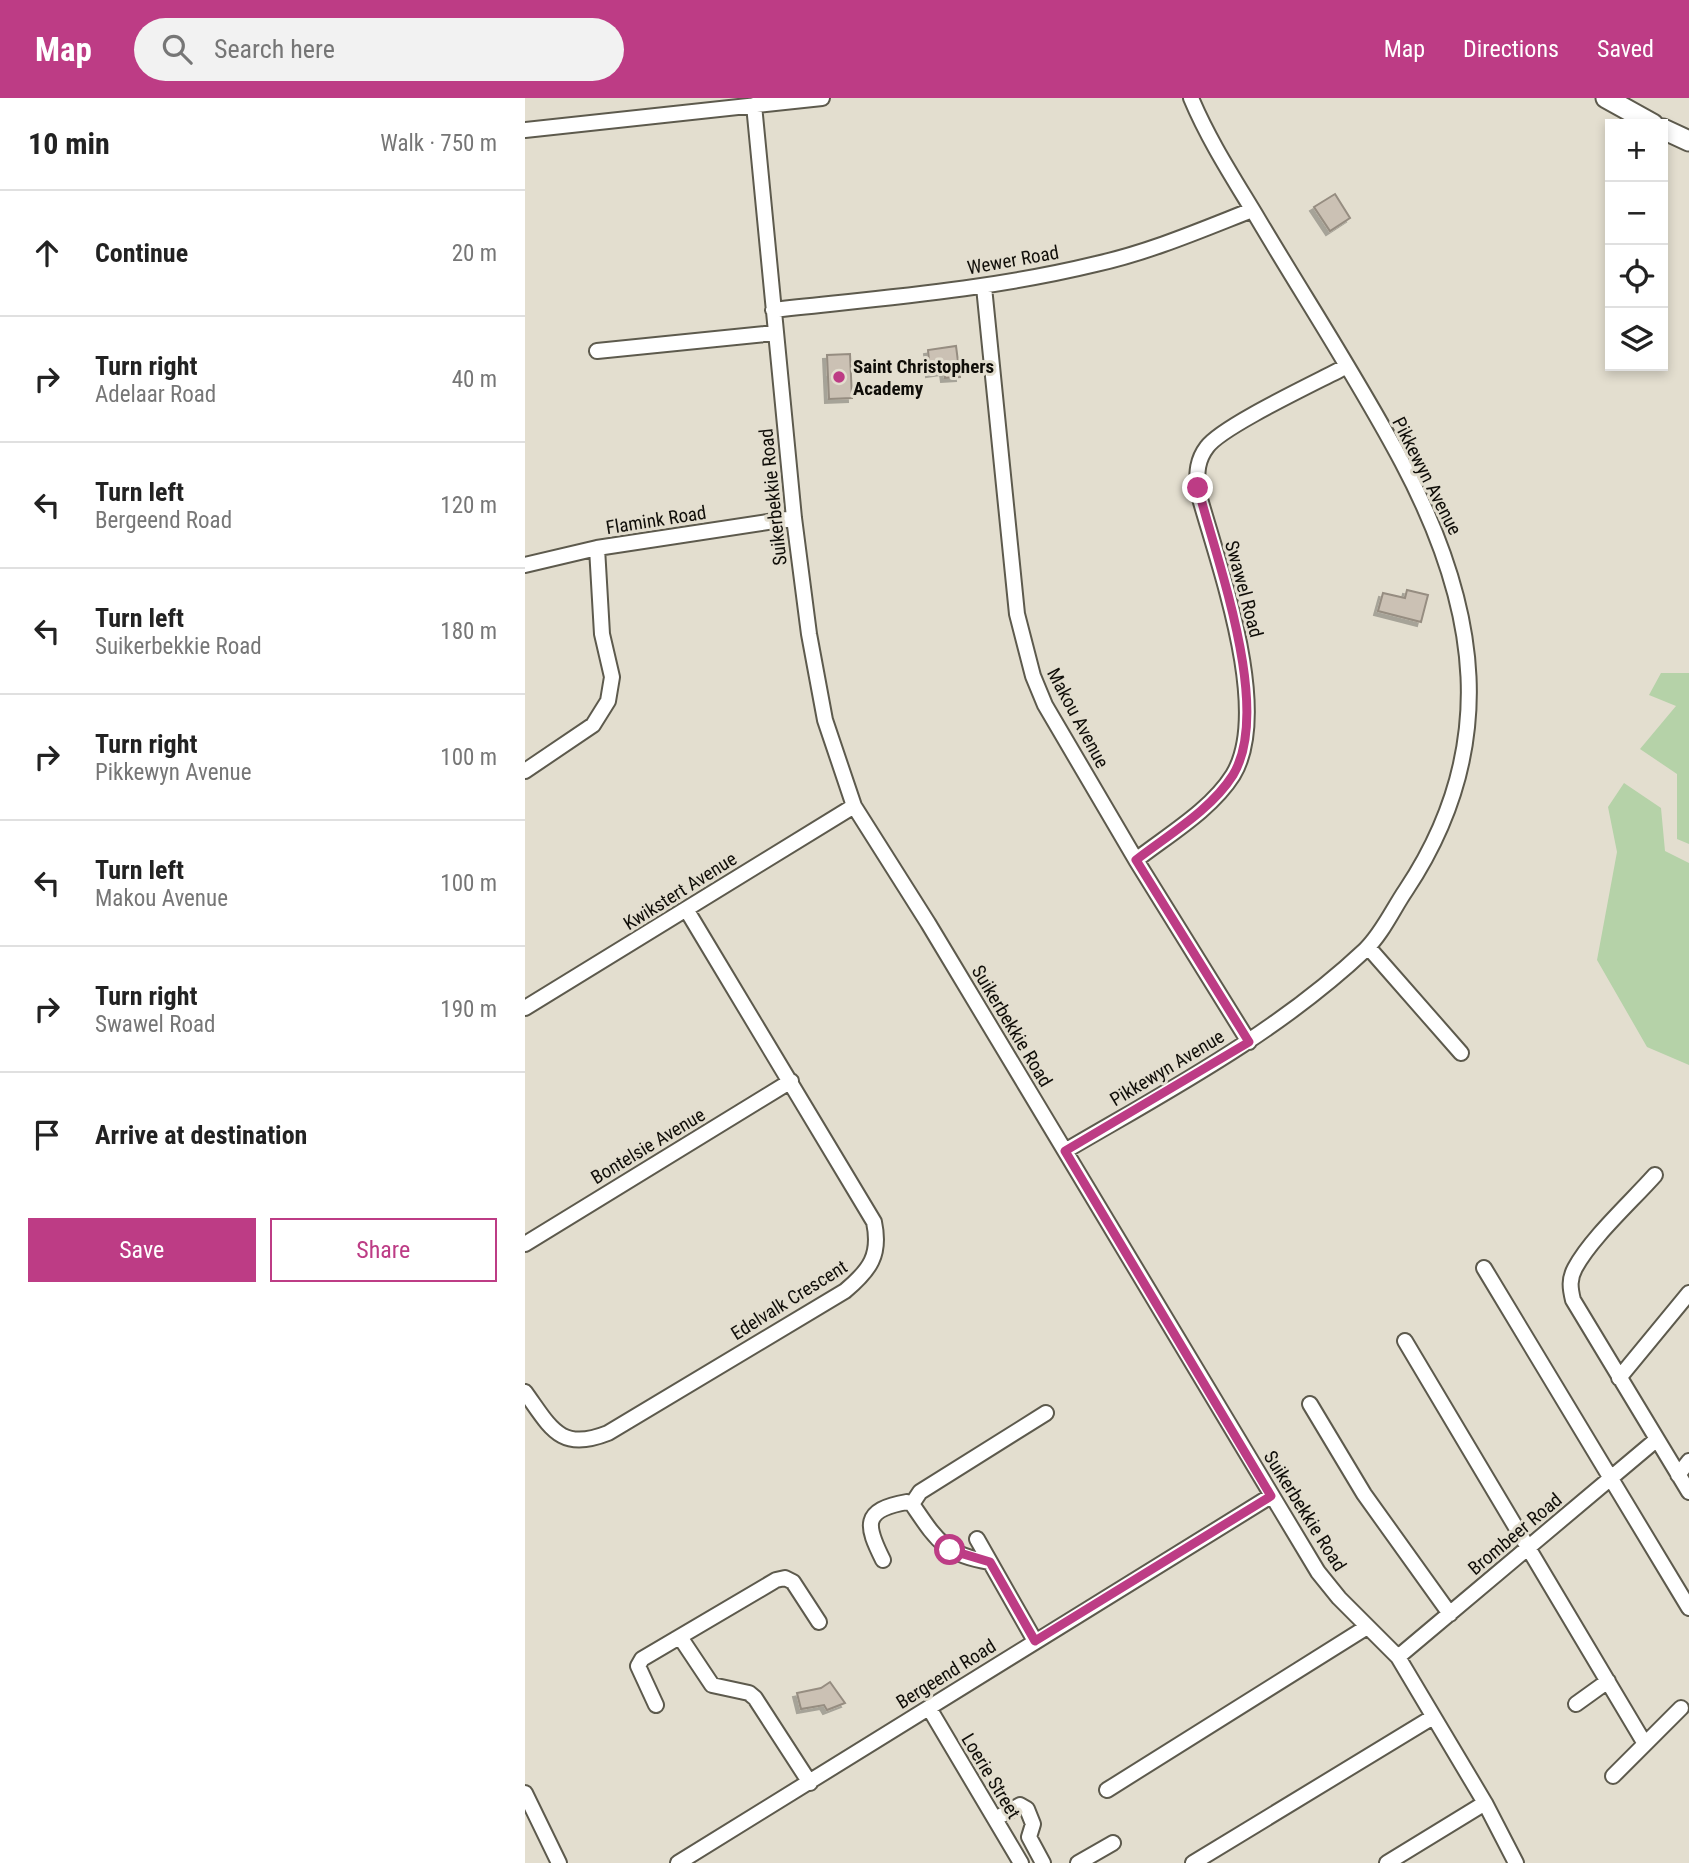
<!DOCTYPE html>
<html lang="en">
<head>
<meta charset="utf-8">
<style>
  :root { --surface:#fff; --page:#f2f2f2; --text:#222; --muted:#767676; --line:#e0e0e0; --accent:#bd3c85 }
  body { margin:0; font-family:"Roboto Condensed",sans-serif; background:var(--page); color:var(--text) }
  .controls { position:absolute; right:21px; top:21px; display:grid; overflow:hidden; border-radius:0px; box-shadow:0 4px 10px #0003 }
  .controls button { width:63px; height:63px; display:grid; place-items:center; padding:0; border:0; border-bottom:2px solid var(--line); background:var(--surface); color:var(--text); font:35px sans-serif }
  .stop { position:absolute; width:21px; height:21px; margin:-16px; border:5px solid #bd3c85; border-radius:50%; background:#fff }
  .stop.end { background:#bd3c85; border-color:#fff; box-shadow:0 2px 7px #0008 }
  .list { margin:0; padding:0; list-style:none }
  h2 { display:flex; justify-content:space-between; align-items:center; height:91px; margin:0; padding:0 28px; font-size:30px }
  h2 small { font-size:23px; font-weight:400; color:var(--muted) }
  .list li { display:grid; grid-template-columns:46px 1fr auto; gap:21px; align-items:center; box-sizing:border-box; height:126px; padding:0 28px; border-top:2px solid var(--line) }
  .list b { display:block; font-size:26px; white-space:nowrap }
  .list p { margin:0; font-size:23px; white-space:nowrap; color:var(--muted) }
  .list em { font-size:23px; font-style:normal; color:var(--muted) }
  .actions { display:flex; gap:14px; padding:21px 28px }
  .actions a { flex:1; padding:16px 0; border:2px solid var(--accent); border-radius:0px; text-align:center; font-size:24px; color:var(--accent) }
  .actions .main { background:var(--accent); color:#fff }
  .icon { flex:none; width:38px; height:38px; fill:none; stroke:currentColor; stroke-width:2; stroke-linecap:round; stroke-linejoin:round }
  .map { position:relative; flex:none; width:1164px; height:1765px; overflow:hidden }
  header { display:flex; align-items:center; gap:42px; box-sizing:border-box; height:98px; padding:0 35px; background:var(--accent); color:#fff }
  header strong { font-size:33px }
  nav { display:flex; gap:38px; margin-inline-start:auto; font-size:24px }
  .search { width:490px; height:63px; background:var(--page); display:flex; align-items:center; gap:18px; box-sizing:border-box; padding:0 24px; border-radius:38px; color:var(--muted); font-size:26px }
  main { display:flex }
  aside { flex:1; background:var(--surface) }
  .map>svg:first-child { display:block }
  .water { fill:#b5d2a8 }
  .building { fill:#cbc1b4; stroke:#968d81; stroke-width:2; filter:url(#shadow) }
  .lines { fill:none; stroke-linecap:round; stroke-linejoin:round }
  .street-casing { stroke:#5d5a4d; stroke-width:18 }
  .secondary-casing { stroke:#5d5a4d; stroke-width:23 }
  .street { stroke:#fff; stroke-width:14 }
  .secondary { stroke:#fff; stroke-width:19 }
  .route { stroke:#bd3c85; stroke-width:9 }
  .poi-dot { fill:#bd3c85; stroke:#e3decf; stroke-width:2.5 }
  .labels { text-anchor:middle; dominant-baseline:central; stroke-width:6; stroke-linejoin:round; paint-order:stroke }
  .street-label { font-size:19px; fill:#100e09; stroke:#e3decf }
  .poi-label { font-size:19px; font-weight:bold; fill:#100e09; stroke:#e3decf; text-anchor:start }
</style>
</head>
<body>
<header>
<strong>Map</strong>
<div class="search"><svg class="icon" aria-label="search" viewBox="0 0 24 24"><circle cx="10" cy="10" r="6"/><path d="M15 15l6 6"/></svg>Search here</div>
<nav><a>Map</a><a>Directions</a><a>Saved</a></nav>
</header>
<main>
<aside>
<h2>10 min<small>Walk · 750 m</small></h2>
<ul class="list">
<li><svg class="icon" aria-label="ahead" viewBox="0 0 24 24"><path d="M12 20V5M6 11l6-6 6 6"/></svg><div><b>Continue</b></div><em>20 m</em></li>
<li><svg class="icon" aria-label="right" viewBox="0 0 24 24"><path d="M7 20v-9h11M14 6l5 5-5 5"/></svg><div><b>Turn right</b><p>Adelaar Road</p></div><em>40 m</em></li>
<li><svg class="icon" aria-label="left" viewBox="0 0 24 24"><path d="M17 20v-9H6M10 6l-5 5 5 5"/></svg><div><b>Turn left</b><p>Bergeend Road</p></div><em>120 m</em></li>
<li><svg class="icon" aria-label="left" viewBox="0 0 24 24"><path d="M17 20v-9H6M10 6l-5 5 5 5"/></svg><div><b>Turn left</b><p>Suikerbekkie Road</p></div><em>180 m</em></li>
<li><svg class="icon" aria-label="right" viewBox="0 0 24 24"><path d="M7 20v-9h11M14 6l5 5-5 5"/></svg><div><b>Turn right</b><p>Pikkewyn Avenue</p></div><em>100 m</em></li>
<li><svg class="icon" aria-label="left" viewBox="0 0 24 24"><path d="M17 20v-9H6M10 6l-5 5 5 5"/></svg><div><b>Turn left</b><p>Makou Avenue</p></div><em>100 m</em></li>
<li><svg class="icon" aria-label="right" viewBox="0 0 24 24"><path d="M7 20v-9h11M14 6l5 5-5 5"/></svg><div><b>Turn right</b><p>Swawel Road</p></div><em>190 m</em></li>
<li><svg class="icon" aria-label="arrive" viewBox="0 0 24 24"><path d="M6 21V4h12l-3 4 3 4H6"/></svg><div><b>Arrive at destination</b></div></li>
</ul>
<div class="actions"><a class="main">Save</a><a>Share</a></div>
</aside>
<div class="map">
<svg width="1164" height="1765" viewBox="0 0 1164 1765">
  <defs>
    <filter id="shadow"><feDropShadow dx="-4" dy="4" stdDeviation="0" flood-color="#0004"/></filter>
  </defs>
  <rect width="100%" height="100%" fill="#e3decf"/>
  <path class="water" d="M1136,575H1164V746L1152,741V676L1115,651L1151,608L1124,597Z
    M1099,685L1136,710L1140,753L1164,765V967L1122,949L1072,862L1092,754L1083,709Z"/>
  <path class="building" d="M810,96L825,120L805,133L789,109Z
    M431,248L435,279L420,280L419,273L405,275L403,252Z
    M325,256L327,300L304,301L302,257Z
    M882,492L903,497L896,524L853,513L858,495L880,500Z
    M305,1584L320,1605L302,1612L299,1607L276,1611L272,1595L296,1590Z"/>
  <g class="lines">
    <defs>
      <path id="street" d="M229,7L269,420L284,536L300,622L329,708L403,825L793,1474L814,1500L873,1559L960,1705L991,1765
        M0,32L297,0
        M459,189L492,516L508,578L520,607L611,762L724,944
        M248,212C356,200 464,192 571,166C625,154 676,132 727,112
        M72,253L250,235
        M0,467L72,450L269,420
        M0,673L68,627L83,603L87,579L77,536L72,450
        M611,762C643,737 686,712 708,677C748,611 691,461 672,390C672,374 672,362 682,349C697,328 794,283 822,268
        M843,849L936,955
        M0,910L329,708
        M540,1053C644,992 752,935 840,852C857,836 868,811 881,792C976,649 954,509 877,364C833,281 781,202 733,121C709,81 684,43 666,0
        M1130,1077C1107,1103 1066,1140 1050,1170C1044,1181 1045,1190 1048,1202L1164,1394
        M0,1146L266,983
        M959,1170L1164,1510
        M880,1243L1120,1646
        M1094,1280L1164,1195
        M0,1294C26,1330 35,1354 83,1335L320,1193C345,1172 356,1157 349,1124L161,811
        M785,1306L839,1396L925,1516
        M1153,1377L1164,1363
        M387,1406L395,1394L521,1315
        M452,1441L510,1543
        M358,1462C341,1428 336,1412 382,1404L387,1406C411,1441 419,1457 465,1464
        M155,1539L187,1587L224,1595L230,1600L285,1685
        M873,1559L1131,1342
        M1051,1606L1083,1583
        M131,1607L113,1568L117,1561L251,1482L260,1480L268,1484L294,1524
        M404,1610L496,1765
        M1088,1678L1156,1610
        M582,1692L842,1529
        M0,1695L34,1765
        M470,1721L495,1707L502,1711L508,1726L504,1739L518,1765
        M153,1765L746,1398
        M553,1765L588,1745
        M668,1765L908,1619
        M862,1765L960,1705"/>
      <path id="secondary" d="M1081,0L1128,26
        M1138,31L1164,43"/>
    </defs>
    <use href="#street" class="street-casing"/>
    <use href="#secondary" class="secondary-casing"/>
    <use href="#street" class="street"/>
    <use href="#secondary" class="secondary"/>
  </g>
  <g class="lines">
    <path class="route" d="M425,1452L465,1464L510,1543L746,1398L540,1053L724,944L611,762C643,737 686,712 708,677C748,611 691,461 673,390"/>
  </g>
  <circle class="poi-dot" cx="314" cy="279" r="7"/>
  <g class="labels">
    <g class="street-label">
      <text transform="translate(488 162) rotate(-10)">Wewer Road</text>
      <text transform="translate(902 378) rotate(63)">Pikkewyn Avenue</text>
      <text transform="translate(248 399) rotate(-96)">Suikerbekkie Road</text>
      <text transform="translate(131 422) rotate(-9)">Flamink Road</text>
      <text transform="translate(719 491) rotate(75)">Swawel Road</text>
      <text transform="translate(553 620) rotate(62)">Makou Avenue</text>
      <text transform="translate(155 793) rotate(-32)">Kwikstert Avenue</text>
      <text transform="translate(487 928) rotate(59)">Suikerbekkie Road</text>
      <text transform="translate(642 970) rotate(-31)">Pikkewyn Avenue</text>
      <text transform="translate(123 1048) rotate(-31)">Bontelsie Avenue</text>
      <text transform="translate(264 1202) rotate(-32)">Edelvalk Crescent</text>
      <text transform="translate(780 1413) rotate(58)">Suikerbekkie Road</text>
      <text transform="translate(990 1436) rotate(-40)">Brombeer Road</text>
      <text transform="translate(421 1576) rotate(-32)">Bergeend Road</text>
      <text transform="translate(466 1678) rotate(59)">Loerie Street</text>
    </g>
    <g class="poi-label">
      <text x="328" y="268">Saint Christophers<tspan x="328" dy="22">Academy</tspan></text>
    </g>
  </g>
</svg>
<div class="controls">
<button>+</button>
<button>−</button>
<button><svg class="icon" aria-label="locate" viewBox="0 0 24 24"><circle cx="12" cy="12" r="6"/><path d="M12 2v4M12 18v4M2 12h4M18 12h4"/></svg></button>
<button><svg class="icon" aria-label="layers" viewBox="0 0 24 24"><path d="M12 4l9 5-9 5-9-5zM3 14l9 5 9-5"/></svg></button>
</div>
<div class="stop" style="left:425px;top:1452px"></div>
<div class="stop end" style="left:673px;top:390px"></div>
</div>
</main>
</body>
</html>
